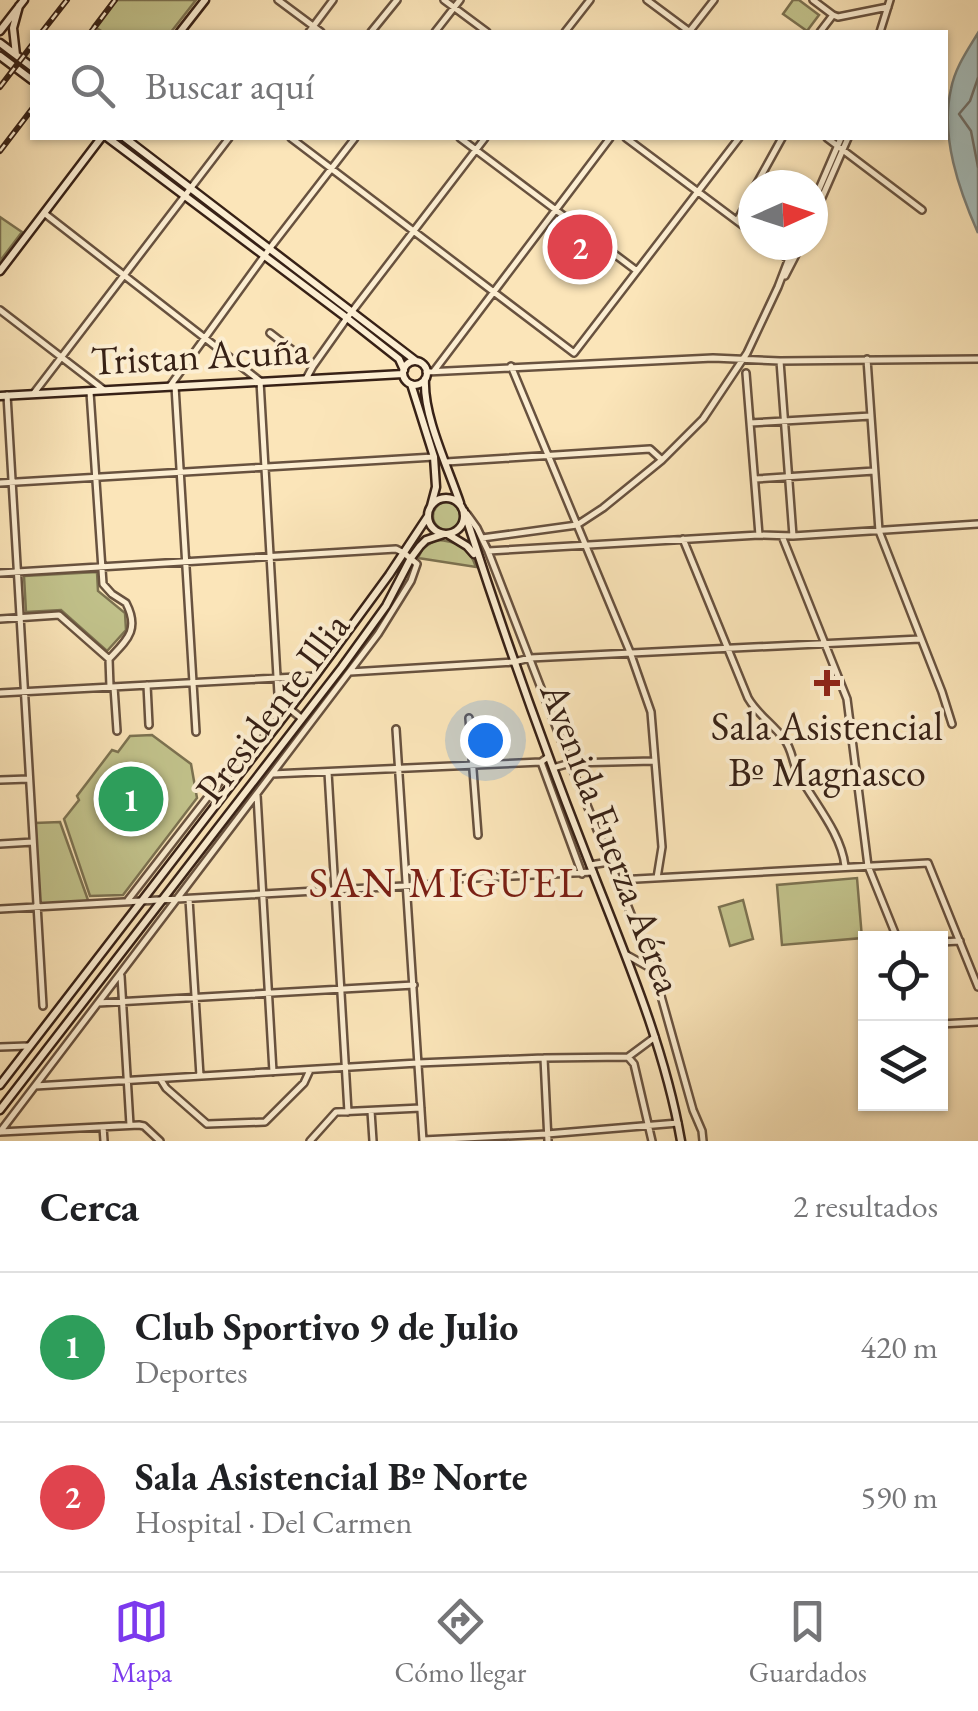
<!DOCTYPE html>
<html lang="es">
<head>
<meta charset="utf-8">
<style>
  :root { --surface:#fff; --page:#f2f2f2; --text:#202124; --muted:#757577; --line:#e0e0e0; --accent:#7c3aed }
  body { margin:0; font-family:"EB Garamond",serif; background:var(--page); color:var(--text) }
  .controls { position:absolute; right:30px; bottom:30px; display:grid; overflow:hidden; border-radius:0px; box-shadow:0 2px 8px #0004 }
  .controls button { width:90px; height:90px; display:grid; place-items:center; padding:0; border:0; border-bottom:2px solid var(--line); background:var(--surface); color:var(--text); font:50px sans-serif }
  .compass { position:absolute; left:738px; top:170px; width:90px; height:90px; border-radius:50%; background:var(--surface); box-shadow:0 2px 8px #0004; rotate:87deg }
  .you { position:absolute; left:485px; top:740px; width:35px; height:35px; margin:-25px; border:8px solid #fff; border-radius:50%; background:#1a73e8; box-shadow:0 0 0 15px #1a73e833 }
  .badge { display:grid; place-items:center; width:65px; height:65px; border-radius:50%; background:var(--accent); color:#fff; font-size:32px; font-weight:700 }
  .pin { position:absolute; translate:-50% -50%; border:5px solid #fff; box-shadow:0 2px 10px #0006 }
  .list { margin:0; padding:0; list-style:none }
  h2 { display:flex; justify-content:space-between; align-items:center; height:130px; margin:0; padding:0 40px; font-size:42px }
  h2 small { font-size:32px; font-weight:400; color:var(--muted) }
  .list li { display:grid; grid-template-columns:65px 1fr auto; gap:30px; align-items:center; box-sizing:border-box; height:150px; padding:0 40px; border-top:2px solid var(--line) }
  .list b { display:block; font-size:38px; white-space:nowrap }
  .list p { margin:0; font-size:32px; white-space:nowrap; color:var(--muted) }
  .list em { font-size:32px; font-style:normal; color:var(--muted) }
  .icon { flex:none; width:55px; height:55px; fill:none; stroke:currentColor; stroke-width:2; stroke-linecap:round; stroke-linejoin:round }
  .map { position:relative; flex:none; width:978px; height:1141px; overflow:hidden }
  .search { position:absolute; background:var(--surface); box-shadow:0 2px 8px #0004; left:30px; right:30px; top:30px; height:110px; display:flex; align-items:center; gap:25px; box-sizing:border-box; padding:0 35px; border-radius:0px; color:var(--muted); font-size:38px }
  .sheet { height:430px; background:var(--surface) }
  nav { display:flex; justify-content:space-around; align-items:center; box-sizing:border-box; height:140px; border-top:2px solid var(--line); background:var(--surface); font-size:28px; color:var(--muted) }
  nav a { display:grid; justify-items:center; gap:5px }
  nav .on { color:var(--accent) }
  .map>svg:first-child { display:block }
  .green { fill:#c2c38c; stroke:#7c7251; stroke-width:2.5 }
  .water { fill:#a4bcba; stroke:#787e78; stroke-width:2.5 }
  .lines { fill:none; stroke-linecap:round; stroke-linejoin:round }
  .shore { stroke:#6e6e68; stroke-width:2.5 }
  .minor-casing { stroke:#68523f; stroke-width:10 }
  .secondary-casing { stroke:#372116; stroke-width:11 }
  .minor { stroke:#fceed2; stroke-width:5 }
  .secondary { stroke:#fceed2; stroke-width:6 }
  .rail-casing { stroke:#372116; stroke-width:6 }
  .rail { stroke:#fceed2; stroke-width:2.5; stroke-dasharray:8; stroke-linecap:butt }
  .poi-dot { fill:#8f2418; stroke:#fceed2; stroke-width:4 }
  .labels { text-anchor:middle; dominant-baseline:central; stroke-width:8; stroke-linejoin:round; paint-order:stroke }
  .street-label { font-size:40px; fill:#372116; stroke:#fceed2 }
  .poi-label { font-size:40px; fill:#372116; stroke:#fceed2 }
  .neighbourhood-label { font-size:42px; letter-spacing:2.5px; fill:#7a1f14; stroke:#fceed2 }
</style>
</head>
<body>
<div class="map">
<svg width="978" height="1141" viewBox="0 0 978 1141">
  <rect width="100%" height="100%" fill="#fbe5b9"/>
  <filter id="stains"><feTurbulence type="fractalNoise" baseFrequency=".002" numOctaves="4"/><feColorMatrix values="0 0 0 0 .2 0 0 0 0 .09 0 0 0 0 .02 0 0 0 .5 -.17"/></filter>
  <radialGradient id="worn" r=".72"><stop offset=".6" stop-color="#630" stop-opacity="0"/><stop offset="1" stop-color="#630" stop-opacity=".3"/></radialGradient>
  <path class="green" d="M113,0H196L171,32H103L93,26Z
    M793,0H799L819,15L807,31L783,14Z
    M0,217L22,232L0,261Z
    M433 516a14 14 0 1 1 28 0a14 14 0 1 1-28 0Z
    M436,540C455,540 470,548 476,567L418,558L423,548Z
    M97,572L98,591L125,613L126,630L107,651L61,610L26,612L24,576Z
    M152,735L191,764L197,798L123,895L90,896L64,819L79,800L77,796L112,750L118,752L130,736Z
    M60,822L88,900V903L39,905L35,823Z
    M857,878L862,938L782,945L777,885Z
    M743,900L753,939L730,946L719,907Z"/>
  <path class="water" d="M978,33V233C959,190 940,136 951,89C955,68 967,51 978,33Z"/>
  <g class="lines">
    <path class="shore" d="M978,78L970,101L959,114L971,131L978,167"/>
    <defs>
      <path id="minor" d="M278,0L321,32
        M444,0L487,32
        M647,0L690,32
        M813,0L833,15
        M309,32L333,0
        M371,32L397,0
        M435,32L460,0
        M565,32L590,0
        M689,32L714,0
        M820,32L833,15L838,17L888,7
        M880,32L890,0
        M291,138L574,353
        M460,138L637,271
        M626,138L753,233
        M827,138L922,210
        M756,185L782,138
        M813,203L841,138
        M44,213L260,381L278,694L281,702L301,718
        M813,218L848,138
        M737,221L753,191
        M769,245L791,261
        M785,276L801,245
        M0,310L104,390
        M270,333L313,366
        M574,353L739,138
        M867,359L879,531L942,692L952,724
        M780,361L793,536
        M511,366L630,652L651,712L662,847L657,878
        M434,371L610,138
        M426,372L713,358L780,361L978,359
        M746,373L759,535
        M306,379L313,366L347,318L485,138
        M170,386L270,248L355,138
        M175,386L196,732
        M90,392L103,584L112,594L126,603C140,630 127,640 109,659L110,687
        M34,393L229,138
        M7,395L43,1006
        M750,423L871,416
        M446,462L650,449L662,460
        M755,479L874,471
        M0,483L434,457
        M467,514L477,528L488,551L570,763L654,971L693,1110L702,1131L703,1141
        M782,536L847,699L868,866L897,938
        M482,538L577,525L603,508L662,460L703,419L747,353L778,287L794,245
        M683,539L748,698C757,714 773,724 784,739C793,750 792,764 799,775C815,804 841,833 845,866
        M488,551L759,535L793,536L978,524
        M0,573L396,549L404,553L417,564L411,581L378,634L0,1132
        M0,619L59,615L109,659
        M350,672L514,662L530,658L920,639
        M147,685L149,725
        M114,687L117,731
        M0,693L315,676
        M469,718L478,835
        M396,729L423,1141
        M541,762L582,874
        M553,768L570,763L654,761
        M328,772L348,1112
        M272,774L541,762L548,757
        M0,780L29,779
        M257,795L273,1072
        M0,844L33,842
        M590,865L609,862
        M455,879L593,872
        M618,880L928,863L978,987
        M189,899L200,1076
        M128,900L301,677
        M0,909L439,884
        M940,942L960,941
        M627,955L652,969
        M121,976L130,1125
        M98,1003L414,985
        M940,1024L978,1022
        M0,1047L28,1046
        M628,1057L634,1064L652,1141
        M544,1058L548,1141
        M161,1080L166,1088L207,1124L265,1122L304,1083L310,1070
        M35,1086L418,1063L544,1058L628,1057L655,1037
        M371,1111L373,1141
        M103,1127L104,1141
        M0,1132L139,1125L144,1126L160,1141
        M423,1140L547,1134L678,1123
        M310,1141L336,1112L421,1108"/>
      <path id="secondary" d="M0,31L24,0
        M180,32L205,0
        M0,43L32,67
        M16,55L13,28L19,6
        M0,56L32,80
        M108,138L347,318L399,359L404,370
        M125,138L416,361
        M0,271L101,138
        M403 373a12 12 0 1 1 24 0a12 12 0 1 1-24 0Z
        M425,379C423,416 448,467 460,503
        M411,384L434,457L436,487L431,506
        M0,396L403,374
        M428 516a18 18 0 1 1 36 0a18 18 0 1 1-36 0Z
        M464,511C500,623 539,734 582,844C619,941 663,1038 681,1141
        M449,535L467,546L474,554
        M0,1085L315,676L389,575L428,516
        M0,1110L342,667L386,606L411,558L420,546L426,540L444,534"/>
    </defs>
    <use href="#minor" class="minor-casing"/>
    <use href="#secondary" class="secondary-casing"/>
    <use href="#minor" class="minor"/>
    <use href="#secondary" class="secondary"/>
    <defs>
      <path id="rail" d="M42,32L67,0
        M91,32L115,0
        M0,87L32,45
        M0,151L32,109"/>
    </defs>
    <use href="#rail" class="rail-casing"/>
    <use href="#rail" class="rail"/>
  </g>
  <path class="poi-dot" d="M822 668h10v10h10v10h-10v10h-10v-10h-10v-10h10z"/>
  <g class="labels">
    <g class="street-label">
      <text transform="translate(200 355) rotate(-3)">Tristan Acuña</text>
      <text transform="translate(272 707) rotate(-53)">Presidente Illia</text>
      <text transform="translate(612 838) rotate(69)">Avenida Fuerza Aérea</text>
    </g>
    <g class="poi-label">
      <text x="827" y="726">Sala Asistencial<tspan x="827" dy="46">Bº Magnasco</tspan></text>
    </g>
    <g class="neighbourhood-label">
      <text x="447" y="882">SAN MIGUEL</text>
    </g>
  </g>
  <rect width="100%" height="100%" filter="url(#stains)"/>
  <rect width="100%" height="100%" fill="url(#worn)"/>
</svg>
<div class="controls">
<button><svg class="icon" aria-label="locate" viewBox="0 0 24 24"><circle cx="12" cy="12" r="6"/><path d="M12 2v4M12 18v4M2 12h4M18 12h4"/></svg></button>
<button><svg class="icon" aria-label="layers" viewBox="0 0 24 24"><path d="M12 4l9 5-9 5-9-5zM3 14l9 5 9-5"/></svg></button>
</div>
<svg class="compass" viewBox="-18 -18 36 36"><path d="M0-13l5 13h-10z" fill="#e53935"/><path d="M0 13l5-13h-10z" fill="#757577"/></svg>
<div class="you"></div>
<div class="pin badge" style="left:131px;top:799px;background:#2e9e5b">1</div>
<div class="pin badge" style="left:580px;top:247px;background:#e0444e">2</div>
<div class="search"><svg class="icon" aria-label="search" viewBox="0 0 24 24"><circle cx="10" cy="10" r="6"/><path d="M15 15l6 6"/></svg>Buscar aquí</div>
</div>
<section class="sheet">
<h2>Cerca<small>2 resultados</small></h2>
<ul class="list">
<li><span class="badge" style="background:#2e9e5b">1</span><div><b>Club Sportivo 9 de Julio</b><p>Deportes</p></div><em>420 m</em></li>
<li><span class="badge" style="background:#e0444e">2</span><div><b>Sala Asistencial Bº Norte</b><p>Hospital · Del Carmen</p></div><em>590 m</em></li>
</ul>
</section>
<nav>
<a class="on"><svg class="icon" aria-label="map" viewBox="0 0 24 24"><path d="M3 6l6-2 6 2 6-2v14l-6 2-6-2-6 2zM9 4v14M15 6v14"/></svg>Mapa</a>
<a><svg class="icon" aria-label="directions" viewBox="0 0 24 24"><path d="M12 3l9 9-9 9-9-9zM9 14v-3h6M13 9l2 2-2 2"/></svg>Cómo llegar</a>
<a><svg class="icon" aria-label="saved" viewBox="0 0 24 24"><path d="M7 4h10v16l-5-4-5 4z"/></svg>Guardados</a>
</nav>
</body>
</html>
